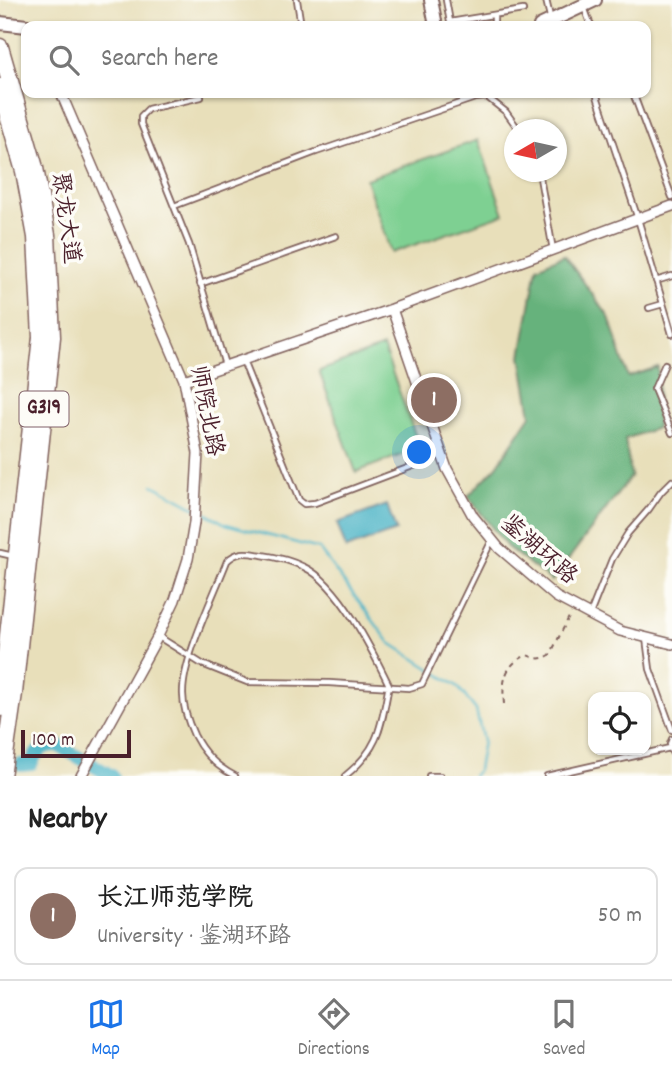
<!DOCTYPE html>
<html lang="en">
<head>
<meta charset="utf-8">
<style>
  :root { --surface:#fff; --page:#f6f6f6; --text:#222; --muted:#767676; --line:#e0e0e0; --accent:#1a73e8 }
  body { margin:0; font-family:Dekko,"LXGW WenKai TC",sans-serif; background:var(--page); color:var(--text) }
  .controls { position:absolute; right:21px; bottom:21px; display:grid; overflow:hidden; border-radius:14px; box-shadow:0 2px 5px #0004 }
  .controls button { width:63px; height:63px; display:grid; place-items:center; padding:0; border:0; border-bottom:2px solid var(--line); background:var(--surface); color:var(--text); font:35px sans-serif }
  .compass { position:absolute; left:504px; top:119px; width:63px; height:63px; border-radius:50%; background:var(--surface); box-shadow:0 2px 5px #0004; rotate:261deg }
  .scale { position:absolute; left:21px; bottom:18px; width:110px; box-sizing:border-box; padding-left:7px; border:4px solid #4a1f2b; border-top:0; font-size:19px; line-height:24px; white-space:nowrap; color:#4a1f2b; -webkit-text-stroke:5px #fdfcf7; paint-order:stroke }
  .you { position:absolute; left:420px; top:453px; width:24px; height:24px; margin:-18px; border:5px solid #fff; border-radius:50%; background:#1a73e8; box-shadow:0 0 0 10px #1a73e833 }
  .badge { display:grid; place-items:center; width:46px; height:46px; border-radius:50%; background:var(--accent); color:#fff; font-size:23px; font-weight:700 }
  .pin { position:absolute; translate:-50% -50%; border:4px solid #fff; box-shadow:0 2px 7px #0006 }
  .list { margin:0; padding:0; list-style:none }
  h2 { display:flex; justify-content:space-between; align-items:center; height:91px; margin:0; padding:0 28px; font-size:30px }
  h2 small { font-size:23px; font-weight:400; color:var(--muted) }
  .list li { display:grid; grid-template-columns:46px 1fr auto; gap:21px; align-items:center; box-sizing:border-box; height:98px; margin:0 14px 14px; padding:0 14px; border:2px solid var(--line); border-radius:14px }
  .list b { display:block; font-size:26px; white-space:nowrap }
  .list p { margin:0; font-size:23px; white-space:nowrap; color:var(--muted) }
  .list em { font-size:23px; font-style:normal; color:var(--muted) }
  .icon { flex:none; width:38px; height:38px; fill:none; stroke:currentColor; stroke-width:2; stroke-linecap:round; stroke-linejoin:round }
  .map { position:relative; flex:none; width:672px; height:776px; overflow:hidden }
  .search { position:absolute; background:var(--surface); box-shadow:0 2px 5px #0004; left:21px; right:21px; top:21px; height:77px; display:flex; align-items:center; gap:18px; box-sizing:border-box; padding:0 24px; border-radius:14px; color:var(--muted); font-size:26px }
  .sheet { height:203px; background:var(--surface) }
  nav { display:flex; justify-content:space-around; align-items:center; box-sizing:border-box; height:98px; border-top:2px solid var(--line); background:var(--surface); font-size:19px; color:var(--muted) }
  nav a { display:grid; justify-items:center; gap:4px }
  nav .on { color:var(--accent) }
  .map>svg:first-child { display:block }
  .green { fill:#7ed092; stroke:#64785e; stroke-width:2 }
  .forest { fill:#66b27c; stroke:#586854; stroke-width:2 }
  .water { fill:#49b3c6; stroke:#4a6978; stroke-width:2 }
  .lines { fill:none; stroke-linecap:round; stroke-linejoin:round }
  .stream { stroke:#49b3c6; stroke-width:2.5 }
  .river { stroke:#49b3c6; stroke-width:14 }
  .lane-casing { stroke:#81625d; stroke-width:8 }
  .street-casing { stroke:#81625d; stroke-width:12 }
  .secondary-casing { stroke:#81625d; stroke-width:16 }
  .highway-casing { stroke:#81625d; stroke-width:19 }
  .path { stroke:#81625d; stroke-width:2; stroke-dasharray:5 5; stroke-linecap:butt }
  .lane { stroke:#fff; stroke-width:4.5 }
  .street { stroke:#fff; stroke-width:9 }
  .secondary { stroke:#fff; stroke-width:12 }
  .highway { stroke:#fff; stroke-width:16 }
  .labels { text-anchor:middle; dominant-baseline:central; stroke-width:7; stroke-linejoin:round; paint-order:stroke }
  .shield { fill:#fdfcf7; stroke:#806168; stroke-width:2 }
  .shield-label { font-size:21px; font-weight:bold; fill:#4a1f2b }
  .street-label { font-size:23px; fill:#4a1f2b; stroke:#fdfcf7 }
</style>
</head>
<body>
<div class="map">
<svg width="672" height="776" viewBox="0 0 672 776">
  <rect width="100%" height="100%" fill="#fdfcf7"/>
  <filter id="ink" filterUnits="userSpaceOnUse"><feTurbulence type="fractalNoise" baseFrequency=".0143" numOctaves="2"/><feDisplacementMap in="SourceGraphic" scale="14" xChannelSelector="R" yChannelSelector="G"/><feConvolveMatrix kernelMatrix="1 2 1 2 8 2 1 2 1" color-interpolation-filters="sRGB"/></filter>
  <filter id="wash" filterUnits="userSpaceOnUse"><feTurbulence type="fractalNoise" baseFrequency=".00686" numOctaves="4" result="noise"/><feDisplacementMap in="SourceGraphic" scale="28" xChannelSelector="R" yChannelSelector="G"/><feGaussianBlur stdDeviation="1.57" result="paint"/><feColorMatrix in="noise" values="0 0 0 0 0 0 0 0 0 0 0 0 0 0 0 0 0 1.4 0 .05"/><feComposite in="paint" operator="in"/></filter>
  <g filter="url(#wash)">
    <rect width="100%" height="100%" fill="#e8dfba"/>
    <path class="green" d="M478,140L504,214L391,253L366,179Z
      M383,347L420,448L356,472L319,371Z"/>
    <path class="forest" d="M564,255L609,317L628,377L658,367L657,428L625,439L631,476L552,581L507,547L468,496L497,466L531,415L521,356L537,267Z"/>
    <path class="water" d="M387,505L396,531L346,549L337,523Z"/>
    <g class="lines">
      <path class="stream" d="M153,485L226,524L319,549L390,643L457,686L476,710L483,741L478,770L473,776"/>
      <path class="river" d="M21,765L31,764C37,751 42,745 57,745L112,776"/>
    </g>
  </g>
  <g filter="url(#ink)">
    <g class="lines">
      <defs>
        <path id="lane" d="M297,0L301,26
          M446,0L450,22L523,10
          M546,0L551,21
          M584,7L591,26
          M490,26L494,23V15
          M596,93L638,219L672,334
          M633,93L672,197
          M201,97L148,109L141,116V124L189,244L225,365
          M539,172L553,250
          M174,206L316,152L475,98L487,97L506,112L519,130
          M656,281L672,276
          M200,284L336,236
          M649,308L663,304
          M243,361L299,500L304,504L315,503L442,455
          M665,364L654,389L672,433
          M0,553L13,556
          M590,614L612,559L628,533L649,509L661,492L672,481
          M159,637L202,664L247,682L329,683L409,688L422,684L492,540
          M646,638L650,669L672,730
          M672,739L670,744L672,752
          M235,776C217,767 203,753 194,735C188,722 183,709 183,694C182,660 214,595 227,561C238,550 248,553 262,555C276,557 292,561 304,567C339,583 373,652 389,685C381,726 380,748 345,776
          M429,776H440
          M547,776L670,748"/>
        <path id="street" d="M61,93L184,380L198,453L194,523L188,559L175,600L158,636L81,776
          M392,309L447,469L473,516L499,548L556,597L620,631L672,644
          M184,380L392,309L672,206"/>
        <path id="secondary" d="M431,0L436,26
          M0,23L27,26
          M540,26L595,0"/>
        <path id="highway" d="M0,47L35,168L47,235L52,337L14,693L2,776
          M0,87L24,171L36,237L41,337L0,708"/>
      </defs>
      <use href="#lane" class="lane-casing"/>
      <use href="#street" class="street-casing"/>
      <use href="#secondary" class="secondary-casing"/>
      <use href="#highway" class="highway-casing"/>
      <path class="path" d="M504,704C502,681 504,665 527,655C536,659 541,660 550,655L571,613"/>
      <use href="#lane" class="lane"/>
      <use href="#street" class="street"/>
      <use href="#secondary" class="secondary"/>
      <use href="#highway" class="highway"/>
    </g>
  </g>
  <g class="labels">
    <rect class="shield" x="19.5" y="391.5" width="49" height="35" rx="5"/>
    <g class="shield-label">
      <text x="44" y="409">G319</text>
    </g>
    <g class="street-label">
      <text transform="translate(64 218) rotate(82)">聚龙大道</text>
      <text transform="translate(205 411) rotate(79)">师院北路</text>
      <text transform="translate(538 551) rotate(41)">鉴湖环路</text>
    </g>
  </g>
</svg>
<div class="controls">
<button><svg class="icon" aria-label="locate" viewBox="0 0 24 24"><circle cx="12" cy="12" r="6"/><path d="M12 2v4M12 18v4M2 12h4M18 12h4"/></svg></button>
</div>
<svg class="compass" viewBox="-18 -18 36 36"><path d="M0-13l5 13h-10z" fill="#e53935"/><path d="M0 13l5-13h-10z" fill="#767676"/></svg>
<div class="scale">100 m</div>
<div class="you"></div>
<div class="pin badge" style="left:434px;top:400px;background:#8d6e63">1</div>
<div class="search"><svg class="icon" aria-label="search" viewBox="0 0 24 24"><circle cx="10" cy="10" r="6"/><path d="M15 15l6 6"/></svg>Search here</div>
</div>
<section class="sheet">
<h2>Nearby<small></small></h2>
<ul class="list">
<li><span class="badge" style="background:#8d6e63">1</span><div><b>长江师范学院</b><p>University · 鉴湖环路</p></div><em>50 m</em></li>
</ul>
</section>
<nav>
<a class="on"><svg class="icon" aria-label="map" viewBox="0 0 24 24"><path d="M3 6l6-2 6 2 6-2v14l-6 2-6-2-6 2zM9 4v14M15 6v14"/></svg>Map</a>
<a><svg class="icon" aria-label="directions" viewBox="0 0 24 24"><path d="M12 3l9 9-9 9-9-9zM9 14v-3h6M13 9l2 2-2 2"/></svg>Directions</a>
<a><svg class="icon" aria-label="saved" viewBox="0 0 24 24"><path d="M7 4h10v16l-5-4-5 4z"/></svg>Saved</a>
</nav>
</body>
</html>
